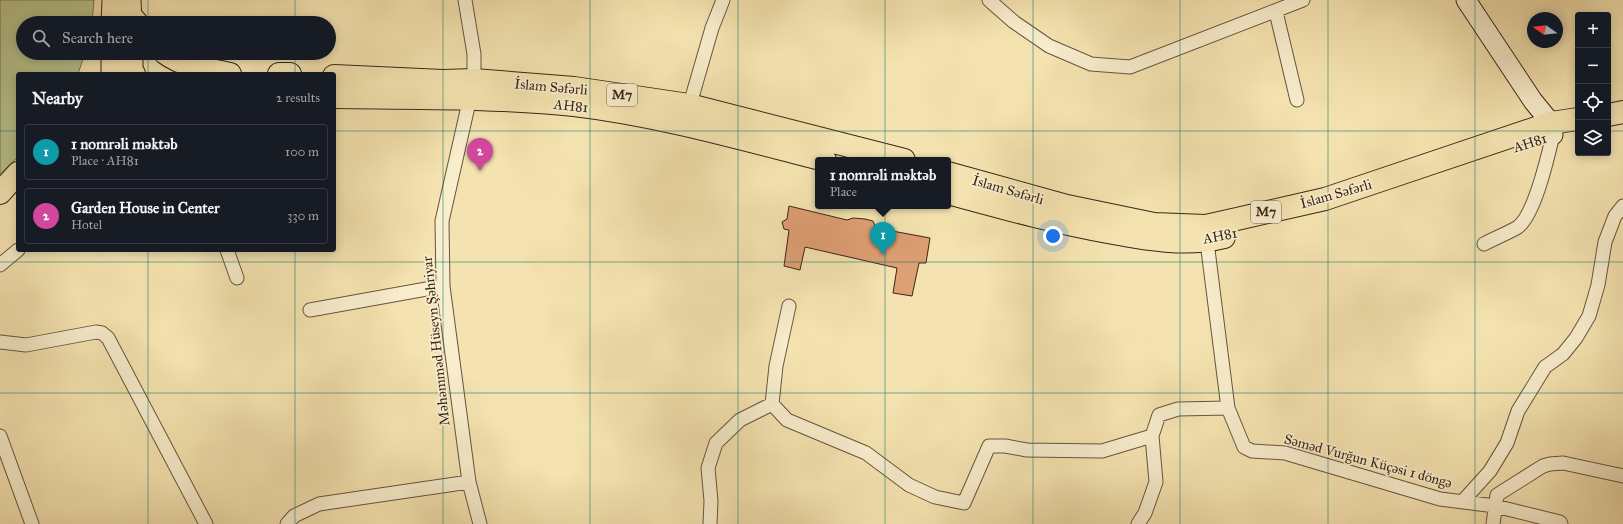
<!DOCTYPE html>
<html lang="en">
<head>
<meta charset="utf-8">
<style>
  :root { --surface:#171b24; --page:#20242c; --text:#f1f3f6; --muted:#9ea1a6; --line:#363941; --accent:#8c9099 }
  body { margin:0; font-family:"IM FELL Great Primer",serif; background:var(--page); color:var(--text) }
  .controls { position:absolute; right:12px; top:12px; display:grid; overflow:hidden; border-radius:4px; box-shadow:0 2px 10px #0003 }
  .controls button { width:36px; height:36px; display:grid; place-items:center; padding:0; border:0; border-bottom:1px solid var(--line); background:var(--surface); color:var(--text); font:20px sans-serif }
  .compass { position:absolute; left:1527px; top:12px; width:36px; height:36px; border-radius:50%; background:var(--surface); box-shadow:0 2px 10px #0003; rotate:284deg }
  .you { position:absolute; left:1053px; top:236px; width:14px; height:14px; margin:-10px; border:3px solid #fff; border-radius:50%; background:#1a73e8; box-shadow:0 0 0 6px #1a73e833 }
  .badge { display:grid; place-items:center; width:26px; height:26px; border-radius:50%; background:var(--accent); color:#fff; font-size:13px; font-weight:700 }
  .pin { position:absolute; translate:-50% -33px; filter:drop-shadow(0 1px 2px #0008) }
  .pin::after { content:''; position:absolute; top:21px; width:14px; height:12px; background:inherit; clip-path:polygon(0 0,100% 0,50% 100%) }
  .popup { position:absolute; left:815px; top:157px; width:136px; height:52px; box-sizing:border-box; display:grid; place-content:center; border-radius:4px; background:var(--surface); filter:drop-shadow(0 1px 3px #0005); font-size:13px; white-space:nowrap; color:var(--muted) }
  .popup b { font-size:15px; color:var(--text) }
  .popup::after { content:''; position:absolute; left:50%; top:100%; margin-left:-8px; border:8px solid transparent; border-top-color:var(--surface) }
  .list { margin:0; padding:0; list-style:none }
  h2 { display:flex; justify-content:space-between; align-items:center; height:52px; margin:0; padding:0 16px; font-size:17px }
  h2 small { font-size:13px; font-weight:400; color:var(--muted) }
  .list li { display:grid; grid-template-columns:26px 1fr auto; gap:12px; align-items:center; box-sizing:border-box; height:56px; margin:0 8px 8px; padding:0 8px; border:1px solid var(--line); border-radius:4px }
  .list b { display:block; font-size:15px; white-space:nowrap }
  .list p { margin:0; font-size:13px; white-space:nowrap; color:var(--muted) }
  .list em { font-size:13px; font-style:normal; color:var(--muted) }
  .icon { flex:none; width:22px; height:22px; fill:none; stroke:currentColor; stroke-width:2; stroke-linecap:round; stroke-linejoin:round }
  .map { position:relative; flex:none; width:1623px; height:524px; overflow:hidden }
  .search { position:absolute; background:var(--surface); box-shadow:0 2px 10px #0003; left:16px; top:16px; width:320px; height:44px; display:flex; align-items:center; gap:10px; box-sizing:border-box; padding:0 14px; border-radius:22px; color:var(--muted); font-size:15px }
  .panel { position:absolute; background:var(--surface); box-shadow:0 2px 10px #0003; left:16px; top:72px; width:320px; height:180px; border-radius:4px }
  .map>svg:first-child { display:block }
  .green { fill:#b8c48e; stroke:#787454 }
  .building { fill:#de9f73; stroke:#392519 }
  .lines { fill:none; stroke-linecap:round; stroke-linejoin:round }
  .minor-casing { stroke:#68543f; stroke-width:15 }
  .secondary-casing { stroke:#392519; stroke-width:21 }
  .primary-casing { stroke:#392519; stroke-width:23 }
  .trunk-casing { stroke:#392519; stroke-width:24 }
  .minor { stroke:#f8edcc; stroke-width:13 }
  .secondary { stroke:#f8edcc; stroke-width:19 }
  .primary { stroke:#f4e3b0; stroke-width:21 }
  .trunk { stroke:#f4e3b0; stroke-width:22 }
  .grid { fill:none; stroke:#0f766e; stroke-width:1; stroke-opacity:0.55 }
  .labels { text-anchor:middle; dominant-baseline:central; stroke-width:3.5; stroke-linejoin:round; paint-order:stroke }
  .shield { fill:#f8edcc; stroke:#72614f; stroke-width:1 }
  .shield-label { font-size:13px; font-weight:bold; fill:#392519 }
  .street-label { font-size:14px; fill:#392519; stroke:#f8edcc }
</style>
</head>
<body>
<div class="map">
<svg width="1623" height="524" viewBox="0 0 1623 524">
  <rect width="100%" height="100%" fill="#f4e3b0"/>
  <filter id="stains"><feTurbulence type="fractalNoise" baseFrequency=".005" numOctaves="4"/><feColorMatrix values="0 0 0 0 .2 0 0 0 0 .09 0 0 0 0 .02 0 0 0 .5 -.17"/></filter>
  <radialGradient id="worn" r=".72"><stop offset=".6" stop-color="#630" stop-opacity="0"/><stop offset="1" stop-color="#630" stop-opacity=".3"/></radialGradient>
  <path class="green" d="M0,0H94L92,23H23V53H85L78,74H18V157L0,174Z"/>
  <path class="building" d="M789,206L847,220L853,218L865,219L873,221L876,228L930,238L926,263H919L912,296L893,293L897,268L805,247L800,270L784,266L789,230L784,229L782,222L787,219Z"/>
  <g class="lines">
    <defs>
      <path id="minor" d="M465,0L474,54V80L442,221L443,286L469,482L480,524
        M989,0L1014,22L1049,46L1091,64L1130,67L1303,0
        M1276,12L1297,100
        M688,111L712,28L723,0
        M1206,234L1228,408L1244,447L1252,451L1285,453L1440,499L1495,506L1560,522L1561,524
        M1484,244C1495,238 1508,233 1518,227C1535,214 1548,156 1553,135
        M227,250L237,278
        M0,265L18,250
        M789,306L776,366L772,404L787,420L866,453L909,485L935,497L964,503L989,446H1005L1027,450L1102,451L1152,436
        M310,310L443,286
        M0,342L26,345L96,332L102,333L108,338L206,524
        M0,436L32,524
        M1462,502L1490,471L1507,443L1518,411L1545,367L1563,354L1576,338L1589,316L1598,285L1605,242L1615,216L1623,206
        M287,524L294,516L319,504L469,482
        M710,524L711,501L708,468L716,443L740,420L772,404
        M1138,524L1145,513L1156,482L1152,436L1159,415L1178,409L1228,408
        M1493,524L1497,495L1543,466L1550,464L1563,463L1623,476"/>
      <path id="secondary" d="M1466,0L1533,101L1551,123L1553,135"/>
      <path id="primary" d="M130,0L131,23
        M112,23L113,0
        M132,53V72
        M112,74V53"/>
      <path id="trunk" d="M130,15L137,23
        M165,53C184,67 207,69 230,74
        M113,74L124,69L134,74
        M279,74H290
        M334,76L443,81L474,80L574,88L689,105L904,160
        M334,97C413,98 494,97 574,105C659,115 742,139 825,160
        M1608,115L1623,112
        M948,173L1067,206L1154,224L1206,226L1325,199L1551,123L1578,119
        M0,193L18,173
        M948,193C1003,208 1057,223 1113,233C1150,240 1188,246 1224,237"/>
    </defs>
    <use href="#minor" class="minor-casing"/>
    <use href="#secondary" class="secondary-casing"/>
    <use href="#primary" class="primary-casing"/>
    <use href="#trunk" class="trunk-casing"/>
    <use href="#minor" class="minor"/>
    <use href="#secondary" class="secondary"/>
    <use href="#primary" class="primary"/>
    <use href="#trunk" class="trunk"/>
  </g>
  <path class="grid" d="M148,0V23M295,0V23M443,0V524M590,0V524M738,0V524M885,0V524M1033,0V524M1180,0V524M1328,0V524M1475,0V524M148,53V74M295,53V74M0,131H18M334,131H1578M1608,131H1623M148,250V524M295,250V524M0,262H1623M0,393H1623"/>
  <g class="labels">
    <g class="shield">
      <rect x="607" y="84" width="30" height="22" rx="3"/>
      <rect x="1251" y="201" width="30" height="22" rx="3"/>
    </g>
    <g class="shield-label">
      <text x="622" y="95">M7</text>
      <text x="1266" y="212">M7</text>
    </g>
    <g class="street-label">
      <text transform="translate(551 87) rotate(5)">İslam Səfərli</text>
      <text transform="translate(571 106) rotate(6)">AH81</text>
      <text transform="translate(1530 143) rotate(-18)">AH81</text>
      <text transform="translate(1008 190) rotate(16)">İslam Səfərli</text>
      <text transform="translate(1336 194) rotate(-16)">İslam Səfərli</text>
      <text transform="translate(1220 236) rotate(-11)">AH81</text>
      <text transform="translate(436 341) rotate(-96)">Məhəmməd Hüseyn Şəhriyar</text>
      <text transform="translate(1368 461) rotate(15)">Səməd Vurğun Küçəsi 1 döngə</text>
    </g>
  </g>
  <rect width="100%" height="100%" filter="url(#stains)"/>
  <rect width="100%" height="100%" fill="url(#worn)"/>
</svg>
<div class="controls">
<button>+</button>
<button>−</button>
<button><svg class="icon" aria-label="locate" viewBox="0 0 24 24"><circle cx="12" cy="12" r="6"/><path d="M12 2v4M12 18v4M2 12h4M18 12h4"/></svg></button>
<button><svg class="icon" aria-label="layers" viewBox="0 0 24 24"><path d="M12 4l9 5-9 5-9-5zM3 14l9 5 9-5"/></svg></button>
</div>
<svg class="compass" viewBox="-18 -18 36 36"><path d="M0-13l5 13h-10z" fill="#e53935"/><path d="M0 13l5-13h-10z" fill="#9ea1a6"/></svg>
<div class="you"></div>
<div class="pin badge" style="left:883px;top:255px;background:#0f9aa8">1</div>
<div class="popup"><b>1 nomrəli məktəb</b>Place</div>
<div class="pin badge" style="left:480px;top:171px;background:#d1479c">2</div>
<div class="search"><svg class="icon" aria-label="search" viewBox="0 0 24 24"><circle cx="10" cy="10" r="6"/><path d="M15 15l6 6"/></svg>Search here</div>
<section class="panel">
<h2>Nearby<small>2 results</small></h2>
<ul class="list">
<li><span class="badge" style="background:#0f9aa8">1</span><div><b>1 nomrəli məktəb</b><p>Place · AH81</p></div><em>100 m</em></li>
<li><span class="badge" style="background:#d1479c">2</span><div><b>Garden House in Center</b><p>Hotel</p></div><em>330 m</em></li>
</ul>
</section>
</div>
</body>
</html>
